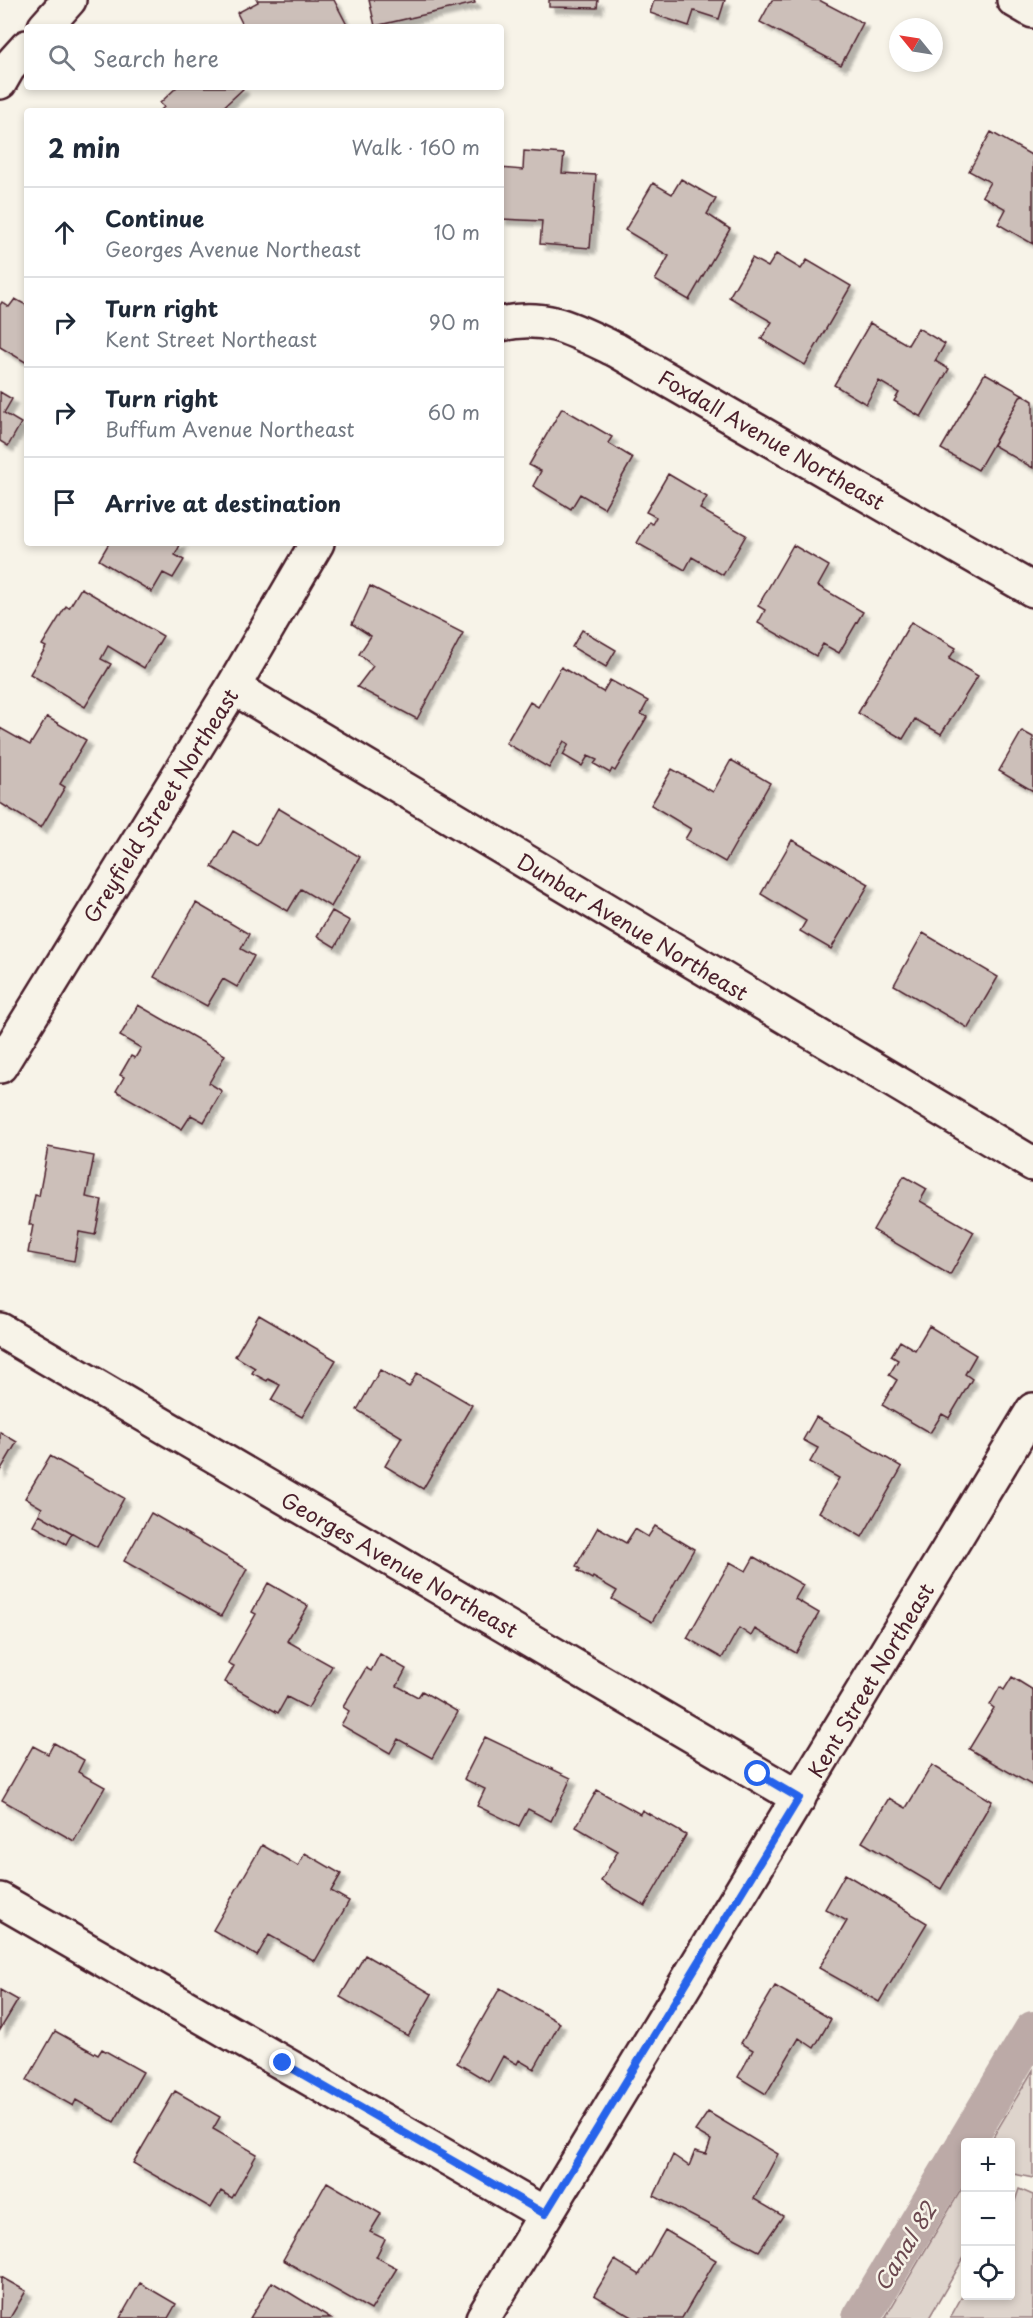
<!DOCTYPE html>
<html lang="en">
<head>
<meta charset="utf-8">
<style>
  :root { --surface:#fff; --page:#f6f6f7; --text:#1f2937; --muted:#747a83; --line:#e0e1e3 }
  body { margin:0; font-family:"Playpen Sans",sans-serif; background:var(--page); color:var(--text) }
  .controls { position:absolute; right:18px; bottom:18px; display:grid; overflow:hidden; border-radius:6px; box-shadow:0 3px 9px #0003 }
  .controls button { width:54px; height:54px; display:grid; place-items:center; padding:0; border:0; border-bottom:2px solid var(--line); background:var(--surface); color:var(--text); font:30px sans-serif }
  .compass { position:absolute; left:889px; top:18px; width:54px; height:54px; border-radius:50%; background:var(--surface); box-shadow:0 3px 9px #0003; rotate:300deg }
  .stop { position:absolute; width:18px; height:18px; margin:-14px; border:4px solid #2563eb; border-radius:50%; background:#fff }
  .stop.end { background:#2563eb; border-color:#fff; box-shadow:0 2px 6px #0008 }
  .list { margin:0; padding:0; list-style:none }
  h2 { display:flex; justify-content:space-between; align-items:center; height:78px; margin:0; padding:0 24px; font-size:26px }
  h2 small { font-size:20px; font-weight:400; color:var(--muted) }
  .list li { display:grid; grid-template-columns:39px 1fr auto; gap:18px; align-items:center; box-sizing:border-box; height:90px; padding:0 24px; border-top:2px solid var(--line) }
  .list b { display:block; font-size:22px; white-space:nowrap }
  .list p { margin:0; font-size:20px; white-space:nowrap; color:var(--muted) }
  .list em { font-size:20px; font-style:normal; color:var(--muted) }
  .icon { flex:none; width:33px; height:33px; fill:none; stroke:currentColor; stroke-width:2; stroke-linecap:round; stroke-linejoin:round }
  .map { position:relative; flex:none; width:1033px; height:2318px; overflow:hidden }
  .search { position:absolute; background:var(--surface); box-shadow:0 3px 9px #0003; left:24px; top:24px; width:480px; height:66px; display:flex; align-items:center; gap:15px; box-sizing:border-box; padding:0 21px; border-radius:6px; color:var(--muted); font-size:22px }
  .panel { position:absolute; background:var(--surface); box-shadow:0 3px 9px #0003; left:24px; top:108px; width:480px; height:438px; border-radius:6px }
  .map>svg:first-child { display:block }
  .green { fill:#ded4cc; stroke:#947a7c; stroke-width:1.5 }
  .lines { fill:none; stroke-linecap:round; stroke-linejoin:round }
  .canal { stroke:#bcaaa7; stroke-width:38 }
  .building { fill:#ccbfb9; stroke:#4a1f2b; stroke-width:1.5; filter:url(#shadow) }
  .street-casing { stroke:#4a1f2b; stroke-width:38 }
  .secondary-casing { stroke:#4a1f2b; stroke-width:38 }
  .street { stroke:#f7f3e8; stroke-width:33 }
  .secondary { stroke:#f7f3e8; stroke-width:33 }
  .route { stroke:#2563eb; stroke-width:8 }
  .labels { text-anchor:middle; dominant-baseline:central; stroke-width:5; stroke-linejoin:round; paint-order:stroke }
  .street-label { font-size:21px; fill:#4a1f2b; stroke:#f7f3e8 }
  .water-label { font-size:22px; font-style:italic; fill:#6c4950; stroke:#f7f3e8 }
</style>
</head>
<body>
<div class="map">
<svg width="1033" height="2318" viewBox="0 0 1033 2318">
  <defs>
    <filter id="shadow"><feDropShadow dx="5.5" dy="5.5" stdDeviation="1.5" flood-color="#0004"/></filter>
  </defs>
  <rect width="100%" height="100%" fill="#f7f3e8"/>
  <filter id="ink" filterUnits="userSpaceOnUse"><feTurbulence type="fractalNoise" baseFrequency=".0167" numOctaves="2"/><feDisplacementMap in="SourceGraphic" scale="12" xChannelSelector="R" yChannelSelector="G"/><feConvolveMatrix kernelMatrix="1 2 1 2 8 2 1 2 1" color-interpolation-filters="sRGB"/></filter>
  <g filter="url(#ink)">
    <path class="green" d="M1033,2070V2178L1014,2174L1011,2176L1010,2142H990Z
      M965,2183V2256L929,2318H885Z
      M1019,2189L1033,2195V2318H950L965,2291L966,2296H1010L1011,2213Z"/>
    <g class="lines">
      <path class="canal" d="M966,2142L1033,2030
        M861,2318L966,2143"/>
    </g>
    <path class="building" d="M257,0H334L348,27H244L237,13L258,2Z
      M369,0H474L475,3L375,26Z
      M549,0H598L597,8L549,7Z
      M654,0H725L719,19L694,11L689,26L650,13Z
      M772,0H819L863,23L841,65L760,22Z
      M177,87H241L243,89L219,111H160L164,107L160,103Z
      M991,132L1033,156V244L998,224L1006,209L982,196L990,182L969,171Z
      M524,151L564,154L562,173L596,175L590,248L540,244L542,221L501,219V168L523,170Z
      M681,179L716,199L707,214L730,229L689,300L655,280L669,256L625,230L653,183L672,194Z
      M776,254L801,269L807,260L851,286L805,365L761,339L772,322L729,297L752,258L768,267Z
      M15,299L26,305L27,303V363L0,347V305L2,302L9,307Z
      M870,323L908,345L918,328L945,344L935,361L949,369L921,417L894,401L899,393L879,381L866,404L834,385Z
      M985,373L1022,394L978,470L941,449Z
      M0,392L12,399L4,413L21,423L8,446L0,441Z
      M1022,394L1033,401V468L993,445Z
      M562,408L612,437L608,443L633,458L604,508L580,494L571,509L533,486L541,471L529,465Z
      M668,474L707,497L700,509L746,535L723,575L692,557L685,570L637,543L649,522L652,524L656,517L646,512Z
      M109,543H181L175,555L184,560L173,578L163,573L152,592L99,560Z
      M793,545L829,566L818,586L863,612L839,653L823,644L816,656L758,623L765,610L758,606Z
      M370,586L463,633L417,719L357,687L373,666L359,654L371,636L352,624Z
      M81,588L163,636L144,668L108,646L101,659L111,664L85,707L30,674L46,647L42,645L66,606L69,608Z
      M911,622L956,648L949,659L978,676L941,734L915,719L903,739L858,713Z
      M582,630L616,650L606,667L572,647Z
      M561,667L603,692L610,680L648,701L641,714L647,717L615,771L612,769L610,773L594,764L597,760L588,756L582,766L563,755L569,744L564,741L549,768L506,743L530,702L538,707Z
      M47,717L86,740L60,784L65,787L41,828L0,803V728L30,745Z
      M1022,731L1033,737V791L999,771Z
      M731,760L770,783L725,862L685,839L691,829L651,805L672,769L713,792Z
      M278,808L360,857L331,907L301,889L288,911L212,867L233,831L257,845Z
      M792,840L869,884L831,949L800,931L806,921L761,894Z
      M196,903L249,934L241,949L254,956L237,987L223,979L207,1006L154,977Z
      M332,911L350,921L335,947L317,936Z
      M923,933L998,977L968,1028L894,985Z
      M138,1005L225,1055L209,1083L222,1091L204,1122L191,1115L182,1129L116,1091L124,1077L120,1075L131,1056L135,1058L141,1048L120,1036Z
      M48,1147L94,1156L86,1197L102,1200L95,1235L79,1232L74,1261L28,1253L33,1225H29L35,1195L39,1196Z
      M904,1176L927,1189L920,1201L974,1232L950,1275L873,1230Z
      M259,1315L336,1360L302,1417L271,1400L280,1385L268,1379L267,1381L252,1373L255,1368L235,1356Z
      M929,1326L976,1355L965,1374L972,1379L949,1418L942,1414L930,1433L882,1405L897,1380L889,1375L898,1360L891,1356L900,1341L915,1350Z
      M380,1370L409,1387L417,1373L472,1405L423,1489L385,1466L402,1437L357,1410Z
      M816,1417L902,1467L862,1537L819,1512L839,1478L810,1462L818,1448L803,1440Z
      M0,1432L17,1442L0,1471Z
      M50,1456L124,1498L97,1547L39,1514L42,1508L25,1498Z
      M151,1513L247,1569L221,1616L124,1561Z
      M39,1514L72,1533L66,1544L33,1525Z
      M655,1526L694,1549L652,1622L612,1599L617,1591L593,1577L592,1579L578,1571L580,1569L576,1566L598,1527L626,1543L635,1529L648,1537Z
      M754,1557L803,1585L795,1599L819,1613L796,1653L755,1629L751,1636L739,1628L722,1658L687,1638L730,1562L746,1571Z
      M268,1583L308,1606L287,1641L332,1666L308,1708L287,1697L278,1713L225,1682L234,1666L228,1663L256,1614L252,1612Z
      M380,1654L406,1669L397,1686L418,1697L422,1691L458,1712L432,1758L398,1739L390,1753L341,1725L349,1711L343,1707L366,1668L371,1671Z
      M1012,1677L1033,1690V1786L969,1749L994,1708L990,1705L1000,1687L1004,1690Z
      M485,1737L571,1778L551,1821L528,1809L519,1826L477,1806L485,1789L464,1779Z
      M54,1743L84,1760L78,1772L105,1787L74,1841L2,1800L33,1746L48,1754Z
      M932,1765L992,1801L941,1889L862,1842L889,1798L906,1808Z
      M597,1790L640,1814L642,1810L686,1835L645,1906L601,1881L618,1851L576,1827Z
      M262,1845L298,1866L305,1853L341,1874L331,1891L349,1901L315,1961L269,1935L257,1956L213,1930Z
      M845,1874L927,1923L879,2002L819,1968L847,1921L825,1909Z
      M365,1955L432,1994L408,2036L340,1997Z
      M775,1986L831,2019L814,2048L799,2038L766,2094L738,2077L753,2050L741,2043Z
      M500,1988L560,2023L534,2069L519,2060L517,2064L503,2056L489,2082L457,2063Z
      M0,1990L18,2000L0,2030Z
      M55,2031L98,2055L102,2049L143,2072L114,2122L76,2100L73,2106L27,2080Z
      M175,2091L220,2117L213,2129L257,2154L232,2198L221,2191L211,2208L133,2163Z
      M708,2112L778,2154L754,2199L783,2216L759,2251L654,2196L673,2155L689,2166L695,2151L706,2154L711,2140L695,2131Z
      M327,2182L381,2214L370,2232L385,2239L376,2257L397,2268L371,2310L283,2260Z
      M665,2230L716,2260L682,2318H634L594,2295L615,2260L639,2275Z
      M1,2277L26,2291L10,2318H0Z
      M272,2282L331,2318H250Z
      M140,2283L176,2304L168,2318H120Z"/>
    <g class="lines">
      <defs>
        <path id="street" d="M501,324C547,313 576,331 616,350L1033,590
          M233,687L1033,1164
          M0,1066L233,687L317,543
          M0,1330L799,1798
          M0,1900L545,2214
          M483,2318L1033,1410"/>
        <path id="secondary" d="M1014,0L1033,11
          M45,27L69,0
          M0,82L8,68L27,47"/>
      </defs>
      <use href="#street" class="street-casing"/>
      <use href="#secondary" class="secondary-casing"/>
      <use href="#street" class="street"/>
      <use href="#secondary" class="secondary"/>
    </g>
  </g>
  <g class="lines" filter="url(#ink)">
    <path class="route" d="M283,2063L545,2214L799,1798L758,1774"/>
  </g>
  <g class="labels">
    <g class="street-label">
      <text transform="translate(772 439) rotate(30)">Foxdall Avenue Northeast</text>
      <text transform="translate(160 805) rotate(-58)">Greyfield Street Northeast</text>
      <text transform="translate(633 926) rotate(31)">Dunbar Avenue Northeast</text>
      <text transform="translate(400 1564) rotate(30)">Georges Avenue Northeast</text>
      <text transform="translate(870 1680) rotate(-59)">Kent Street Northeast</text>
    </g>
    <g class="water-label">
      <text transform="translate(904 2246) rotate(-59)">Canal 82</text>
    </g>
  </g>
</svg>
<div class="controls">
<button>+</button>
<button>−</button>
<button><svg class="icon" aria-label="locate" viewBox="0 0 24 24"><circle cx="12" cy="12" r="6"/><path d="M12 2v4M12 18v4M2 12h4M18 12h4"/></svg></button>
</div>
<svg class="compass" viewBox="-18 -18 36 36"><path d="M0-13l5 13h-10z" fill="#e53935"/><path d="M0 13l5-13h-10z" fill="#747a83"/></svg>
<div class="stop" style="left:758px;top:1774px"></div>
<div class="stop end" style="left:283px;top:2063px"></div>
<div class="search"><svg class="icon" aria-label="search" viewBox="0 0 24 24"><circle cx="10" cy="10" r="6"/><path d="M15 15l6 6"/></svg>Search here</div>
<section class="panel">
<h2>2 min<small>Walk · 160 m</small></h2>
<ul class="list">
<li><svg class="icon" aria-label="ahead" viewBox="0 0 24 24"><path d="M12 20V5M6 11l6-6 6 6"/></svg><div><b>Continue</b><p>Georges Avenue Northeast</p></div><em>10 m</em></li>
<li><svg class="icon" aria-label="right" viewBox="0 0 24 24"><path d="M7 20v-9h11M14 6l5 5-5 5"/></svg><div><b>Turn right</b><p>Kent Street Northeast</p></div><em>90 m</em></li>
<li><svg class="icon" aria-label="right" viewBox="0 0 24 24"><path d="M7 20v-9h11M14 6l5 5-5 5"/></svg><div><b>Turn right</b><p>Buffum Avenue Northeast</p></div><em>60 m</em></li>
<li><svg class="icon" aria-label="arrive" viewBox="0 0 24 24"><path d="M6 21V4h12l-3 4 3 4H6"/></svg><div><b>Arrive at destination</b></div></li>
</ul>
</section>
</div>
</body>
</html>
